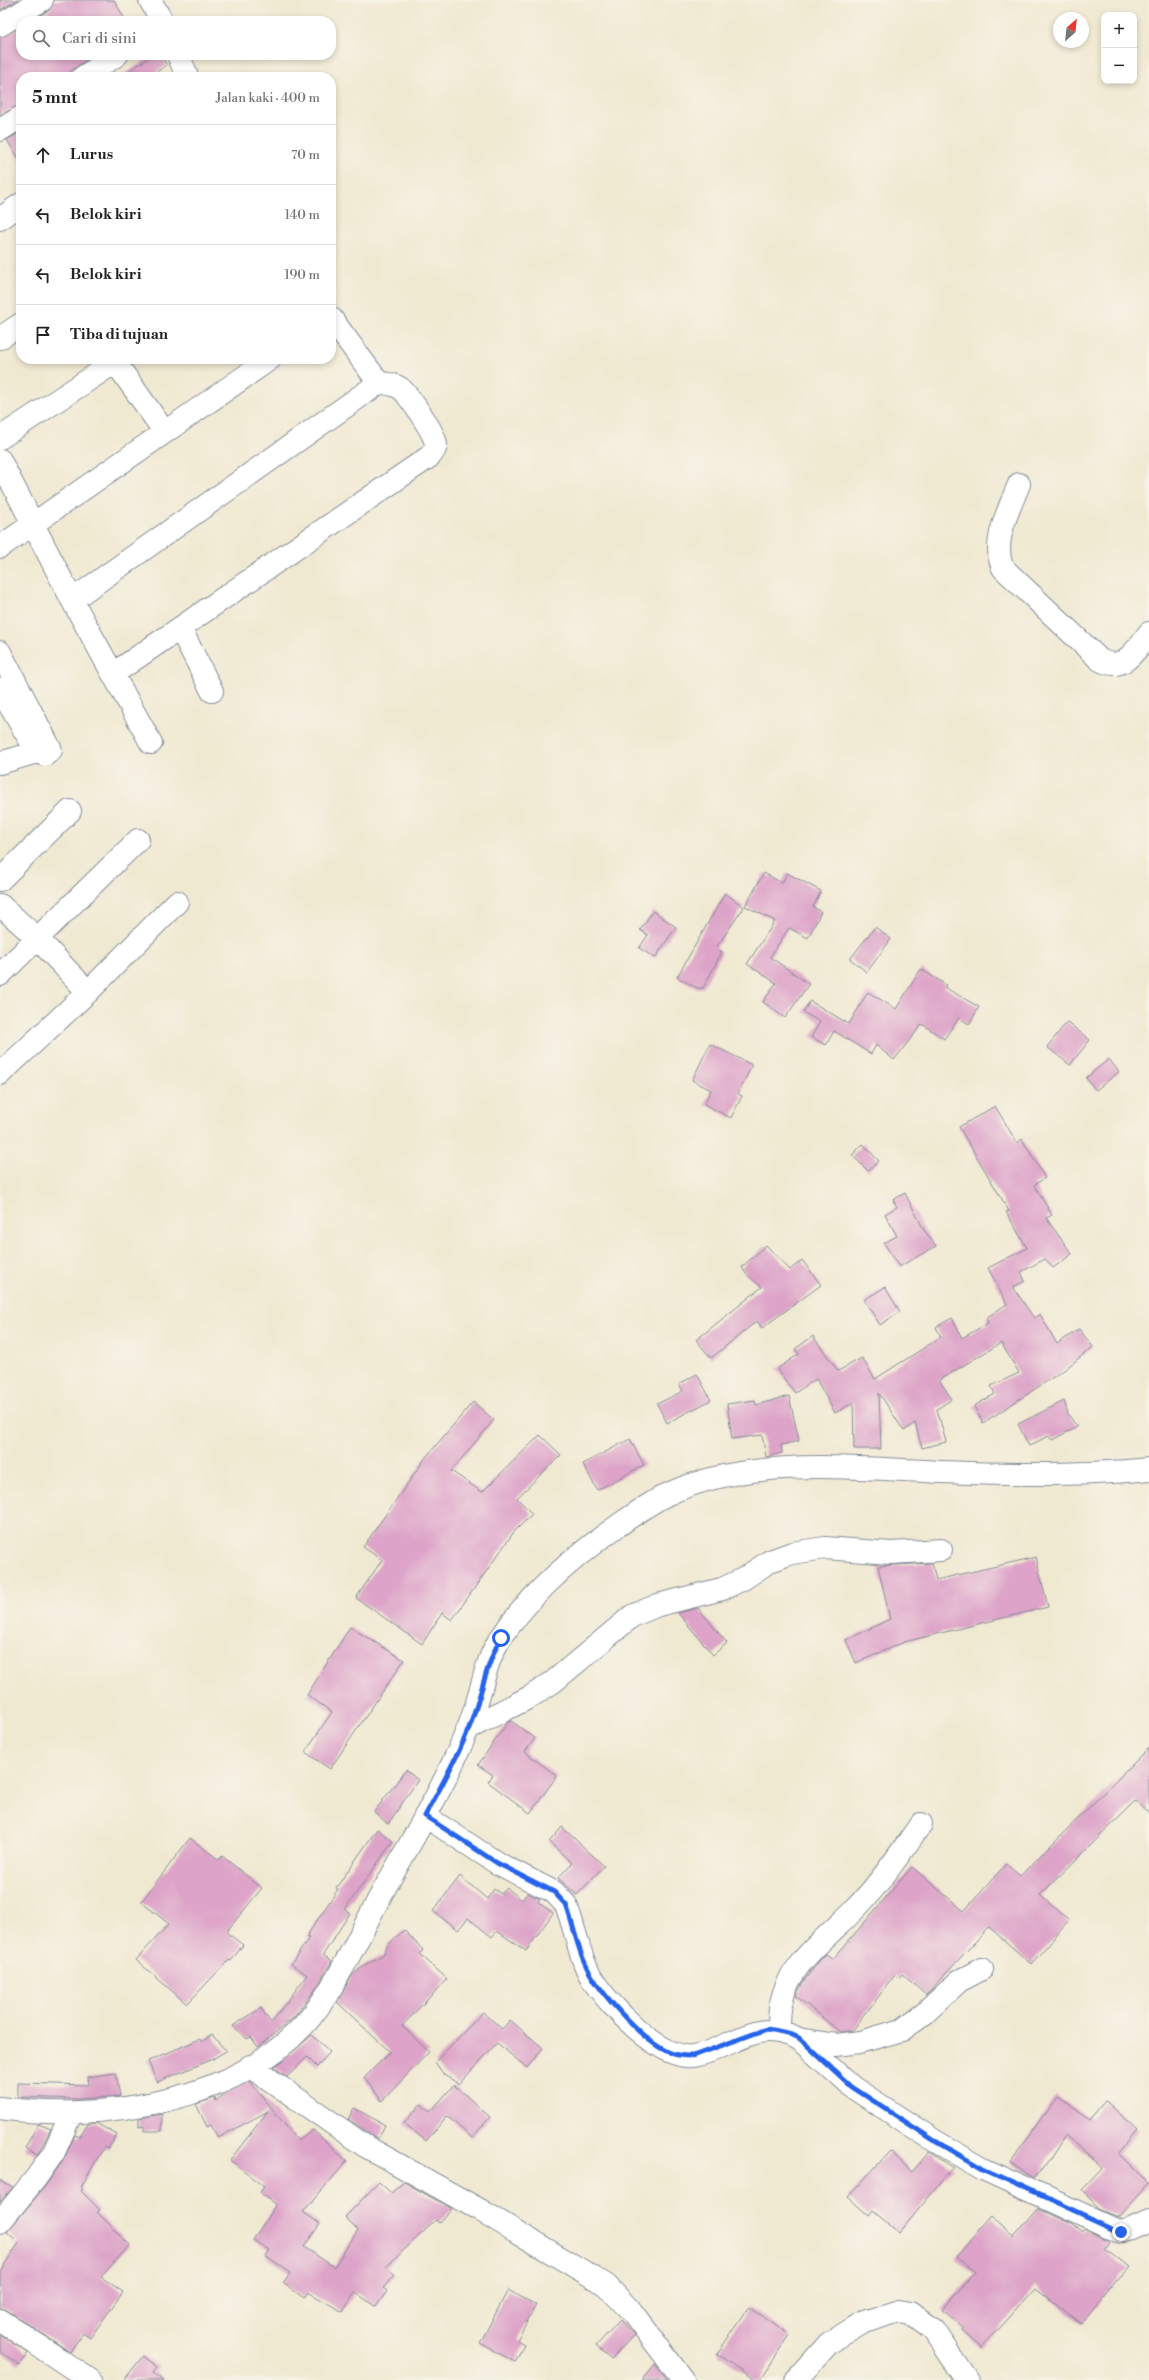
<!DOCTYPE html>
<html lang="id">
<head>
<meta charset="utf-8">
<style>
  :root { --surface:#fff; --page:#f6f6f6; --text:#222; --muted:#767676; --line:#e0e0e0 }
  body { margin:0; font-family:"Libre Bodoni",serif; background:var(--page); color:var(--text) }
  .controls { position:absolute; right:12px; top:12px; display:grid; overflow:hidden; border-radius:8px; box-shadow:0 2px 6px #0003 }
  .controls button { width:36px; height:36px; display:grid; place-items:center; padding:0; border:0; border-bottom:1px solid var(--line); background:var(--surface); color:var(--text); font:20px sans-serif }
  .compass { position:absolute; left:1053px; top:12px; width:36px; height:36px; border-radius:50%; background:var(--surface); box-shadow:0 2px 6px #0003; rotate:27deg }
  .stop { position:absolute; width:12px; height:12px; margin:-9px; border:3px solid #2563eb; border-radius:50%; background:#fff }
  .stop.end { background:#2563eb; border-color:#fff; box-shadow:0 1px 4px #0008 }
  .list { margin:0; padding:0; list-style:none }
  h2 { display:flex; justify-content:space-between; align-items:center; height:52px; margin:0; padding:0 16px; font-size:17px }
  h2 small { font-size:13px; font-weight:400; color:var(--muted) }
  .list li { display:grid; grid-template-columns:26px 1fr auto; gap:12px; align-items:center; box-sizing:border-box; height:60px; padding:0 16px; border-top:1px solid var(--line) }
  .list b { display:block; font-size:15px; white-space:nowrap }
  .list em { font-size:13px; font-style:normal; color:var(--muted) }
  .icon { flex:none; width:22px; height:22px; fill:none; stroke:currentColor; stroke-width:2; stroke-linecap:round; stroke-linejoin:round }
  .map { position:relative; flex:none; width:1149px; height:2380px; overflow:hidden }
  .search { position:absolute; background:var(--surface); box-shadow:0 2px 6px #0003; left:16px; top:16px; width:320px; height:44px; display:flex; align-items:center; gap:10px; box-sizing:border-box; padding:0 14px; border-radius:16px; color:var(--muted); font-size:15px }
  .panel { position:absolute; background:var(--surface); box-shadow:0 2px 6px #0003; left:16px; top:72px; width:320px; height:292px; border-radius:16px }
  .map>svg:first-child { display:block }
  .building { fill:#dda3c8 }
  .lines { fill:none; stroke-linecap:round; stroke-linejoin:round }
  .minor-casing { stroke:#868c98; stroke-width:24 }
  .minor { stroke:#fff; stroke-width:22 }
  .route { stroke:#2563eb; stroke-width:5 }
</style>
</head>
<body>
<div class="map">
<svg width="1149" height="2380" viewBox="0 0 1149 2380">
  <rect width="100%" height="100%" fill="#f7f3e8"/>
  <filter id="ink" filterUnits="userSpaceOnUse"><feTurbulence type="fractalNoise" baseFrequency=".025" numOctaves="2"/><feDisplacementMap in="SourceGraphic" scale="8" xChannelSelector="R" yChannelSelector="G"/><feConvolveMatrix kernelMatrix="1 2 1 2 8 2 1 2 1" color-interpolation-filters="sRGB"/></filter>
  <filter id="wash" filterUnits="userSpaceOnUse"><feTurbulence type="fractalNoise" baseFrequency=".012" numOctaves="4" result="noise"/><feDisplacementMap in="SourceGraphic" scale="16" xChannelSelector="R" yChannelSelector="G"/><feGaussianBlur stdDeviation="0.9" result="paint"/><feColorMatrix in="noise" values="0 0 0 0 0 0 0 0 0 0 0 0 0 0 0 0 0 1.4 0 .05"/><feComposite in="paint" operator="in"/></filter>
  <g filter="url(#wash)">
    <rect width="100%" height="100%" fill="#f0e9d2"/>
    <g id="blocks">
      <path class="building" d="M0,0H18L0,10Z
        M54,0H114L126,21H31L49,10Z
        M21,27V55H94L62,77H21V105L0,115V37Z
        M153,55H160L167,65L149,77H120Z
        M21,132V162L7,140Z
        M764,873L782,883L787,873L821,891L813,907L821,912L808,938L789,928L770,957L809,984L785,1018L763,1002L776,983L747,964L775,921L745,906Z
        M725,893L744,907L716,948L722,952L703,988H697L677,977Z
        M653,911L676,927L655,958L639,948L648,935L640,930Z
        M875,927L891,939L867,972L850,959Z
        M921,969L946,985L944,987L979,1007L969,1024L959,1018L944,1039L922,1024L894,1060L876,1045L871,1054L834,1031L826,1045L811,1037L820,1022L803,1012L810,1001L849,1024L868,992L896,1009Z
        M1067,1022L1090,1040L1070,1065L1047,1047Z
        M710,1044L752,1065L738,1094L742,1096L731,1118L704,1104L711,1090L692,1080Z
        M1109,1059L1119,1072L1096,1090L1086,1078Z
        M995,1106L1017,1143L1022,1139L1045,1178L1034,1185L1052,1215L1046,1218L1072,1254L1053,1268L1045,1259L1021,1272L1025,1281L1013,1287L1034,1318L1040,1314L1057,1344L1079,1329L1093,1347L1064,1370L983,1423L974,1406L995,1394L991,1386L1019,1373L1001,1343L939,1380L952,1399L937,1409L946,1442L922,1448L915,1423L904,1431L879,1393L881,1449H854L853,1403L835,1413L816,1379L795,1393L777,1369L799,1354L795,1349L813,1336L838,1371L862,1358L875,1379L941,1337L936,1327L952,1318L962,1338L988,1323L986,1318L1007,1304L988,1268L1027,1248L1006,1212L1009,1211L959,1127Z
        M863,1144L879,1161L868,1171L852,1155Z
        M905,1193L924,1230L936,1246L899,1267L884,1243L897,1236L885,1214L897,1207L893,1200Z
        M766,1245L790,1270L802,1260L821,1285L762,1328L757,1321L711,1358L696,1340L762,1287L746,1274L742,1267Z
        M885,1287L900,1312L880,1325L864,1300Z
        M697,1374L711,1400L667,1423L657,1404L683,1391L679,1384Z
        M789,1396L799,1441L781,1445L782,1453L766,1457L762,1435L732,1439L727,1404L755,1400L756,1405Z
        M1064,1401L1068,1414L1077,1427L1052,1440L1048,1436L1029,1446L1018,1424Z
        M473,1402L494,1420L451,1471L482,1492L540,1435L561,1455L517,1498L532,1514L514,1532L452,1620L442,1613L422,1644L356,1598L382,1560L363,1547L426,1457Z
        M630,1439L644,1465L597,1490L583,1464Z
        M1036,1557L1048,1607L904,1642L856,1663L846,1640L890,1619L878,1566L932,1563L936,1580Z
        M698,1608L727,1643L713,1655L678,1613Z
        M350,1627L404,1660L330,1769L305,1752L332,1712L307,1695Z
        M511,1721L535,1738L525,1752L557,1776L530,1813L488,1782L493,1775L478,1765L507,1723Z
        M1149,1748V1813L1136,1801L1040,1895L1069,1921L1031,1964L989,1927L926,1995L902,1974L899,1978L895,1975L853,2030L840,2032L796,1996L803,1982L819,1961L826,1954L833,1959L912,1867L964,1911L1006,1864L1020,1876Z
        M406,1770L418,1780L388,1824L374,1812Z
        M562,1827L604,1866L577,1895L558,1878L572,1863L549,1842Z
        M377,1829L393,1841L345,1909L350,1913L323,1955L332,1961L315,1990L294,2017L258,2047L251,2037L247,2039L233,2026L261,2008L271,2023L307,1975L291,1964L309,1938L306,1937L338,1889L336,1888Z
        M190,1838L219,1860L222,1856L262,1888L226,1932L243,1945L231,1961L229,1960L187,2004L136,1960L169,1924L141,1902Z
        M460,1876L487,1899L494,1889L501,1894L507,1888L522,1900L527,1893L540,1899L538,1902L553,1913L526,1951L497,1931L492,1937L468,1918L458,1930L433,1911Z
        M404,1930L423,1950L420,1954L447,1979L402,2026L429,2052L382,2101L364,2078L390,2052L337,2002L352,1976L364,1965L383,1955L388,1945Z
        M483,2012L502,2029L510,2020L543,2048L527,2068L497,2043L459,2084L444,2075L435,2062Z
        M212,2035L226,2051L211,2060L157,2082L148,2061L200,2039L201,2042Z
        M312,2035L330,2052L317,2067L307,2057L287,2077L274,2067Z
        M116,2073L120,2096L79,2099L18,2097V2083L88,2085L87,2077Z
        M250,2081L298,2141L313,2130L347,2161L303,2212L320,2224L304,2247L334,2267L358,2230L345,2217L379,2182L391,2193L404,2182L452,2209L439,2223L436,2220L386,2267L395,2275L383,2288L387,2291L376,2307L355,2292L343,2312L308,2292L304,2298L283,2283L290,2273L265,2256L269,2250L253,2240L276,2204L260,2193L264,2186L230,2160L268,2111L218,2138L211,2125L207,2127L196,2104L215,2098L216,2101L227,2092Z
        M454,2085L490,2117L472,2138L447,2116L426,2141L404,2123L421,2104L430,2112Z
        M1056,2096L1091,2119L1106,2101L1138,2131L1119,2154L1149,2184L1119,2217L1100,2209L1082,2191L1103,2169L1065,2135L1036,2179L1011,2163Z
        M354,2108L385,2125L378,2139L348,2119Z
        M162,2114V2131H144V2126L139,2127V2118Z
        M96,2123L117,2135L108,2149L104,2147L81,2187L83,2188L81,2191L100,2210L97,2212L130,2245L101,2277L123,2292L90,2338L83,2333L70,2352L7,2310L0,2308V2271L19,2243L7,2232L46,2185L64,2159L75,2135L80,2137L88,2124Z
        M38,2124L51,2129L37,2155L25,2148Z
        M890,2151L912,2172L929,2152L953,2168L899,2233L873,2211L869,2216L848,2197Z
        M0,2180L13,2187L0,2202Z
        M1038,2208L1071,2223L1082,2232L1084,2229L1106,2239L1109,2242L1104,2249L1128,2268L1082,2324L1036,2287L981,2348L962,2331L964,2329L942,2310L974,2273L956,2257L992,2217L1014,2237Z
        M508,2290L536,2305L517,2340L524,2344L515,2362L480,2343Z
        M749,2307L790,2335L760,2380H755L717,2354Z
        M620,2320L634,2335L611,2359L596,2346Z
        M0,2335L28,2353L19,2365L0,2351Z
        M143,2356L158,2367L154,2372L164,2380H124Z
        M655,2364L667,2380H642Z"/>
    </g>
  </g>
  <g filter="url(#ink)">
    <use href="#blocks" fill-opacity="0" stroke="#868c98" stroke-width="1"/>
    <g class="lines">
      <defs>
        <path id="minor" d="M150,0L162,21
          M0,25L42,0
          M178,55L186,73L185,77
          M83,77L117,55
          M0,130L21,117
          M0,219L21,204
          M0,338L21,324
          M113,359L164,431
          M0,438L120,359
          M0,460L72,600L151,743
          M1019,484C1009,510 991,542 1003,568L1100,660C1124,673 1135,651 1149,633
          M0,547L270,359
          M72,600L379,383
          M180,628L212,691
          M0,652L51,750L45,755L37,752L0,689
          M113,674L429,457C432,454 435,451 436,446C438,437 408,394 400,388C393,384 387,383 379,383L331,318
          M0,763L37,752
          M0,880L70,811
          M0,905L38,939L88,992
          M0,975L138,840
          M0,1074L88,992L177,902
          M469,1728L530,1697L553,1682L632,1616L658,1605L722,1589L743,1579L770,1561L792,1553L825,1548L891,1553L941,1550
          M425,1816L497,1863L554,1892L566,1905C576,1930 579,1957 592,1979C608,2004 661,2061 693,2056C734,2049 754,2016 799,2039L852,2087L935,2141L983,2169L1121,2232L1131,2229L1149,2221
          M779,2030C779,2021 779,2012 781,2003C789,1963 827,1938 853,1911C879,1885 900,1853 921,1824
          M799,2039L836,2045L860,2042L902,2030L925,2013L959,1981L982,1969
          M250,2066L365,2146L480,2210L606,2285L633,2313L683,2380
          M0,2108C100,2122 231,2103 303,2026C334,1993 360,1933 382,1893C407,1848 435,1803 456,1756C463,1741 470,1725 475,1709C483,1685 486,1660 500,1639C530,1594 572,1558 616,1527C632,1516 648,1504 666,1495C747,1456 854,1468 942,1472C1011,1475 1080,1476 1149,1469
          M0,2222L36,2178L54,2152L71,2114
          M0,2320L90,2380
          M796,2380L829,2343L864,2322L899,2311L910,2313L933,2330L967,2380"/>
      </defs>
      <use href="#minor" class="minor-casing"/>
      <use href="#minor" class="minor"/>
    </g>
  </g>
  <g class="lines" filter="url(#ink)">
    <path class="route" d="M501,1638C485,1666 481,1698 469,1728C457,1758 441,1787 425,1816L497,1863L554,1892L566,1905C573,1923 576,1943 584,1961C595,1988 643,2043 671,2053C678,2056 686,2056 693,2056L767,2029L788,2033L799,2038L852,2087L935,2141L983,2169L1121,2232"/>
  </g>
</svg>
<div class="controls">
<button>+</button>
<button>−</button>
</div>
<svg class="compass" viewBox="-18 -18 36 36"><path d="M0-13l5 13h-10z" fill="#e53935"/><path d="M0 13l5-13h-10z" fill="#767676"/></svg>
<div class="stop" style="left:501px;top:1638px"></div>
<div class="stop end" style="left:1121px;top:2232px"></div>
<div class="search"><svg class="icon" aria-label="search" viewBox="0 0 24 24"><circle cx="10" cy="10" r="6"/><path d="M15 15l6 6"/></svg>Cari di sini</div>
<section class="panel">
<h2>5 mnt<small>Jalan kaki · 400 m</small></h2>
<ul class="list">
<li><svg class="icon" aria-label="ahead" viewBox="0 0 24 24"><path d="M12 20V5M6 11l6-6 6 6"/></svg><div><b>Lurus</b></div><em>70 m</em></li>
<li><svg class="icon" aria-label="left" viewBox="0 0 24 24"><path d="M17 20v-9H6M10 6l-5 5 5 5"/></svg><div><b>Belok kiri</b></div><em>140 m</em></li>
<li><svg class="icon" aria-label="left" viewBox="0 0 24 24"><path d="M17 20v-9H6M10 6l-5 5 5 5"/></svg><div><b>Belok kiri</b></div><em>190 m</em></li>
<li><svg class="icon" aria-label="arrive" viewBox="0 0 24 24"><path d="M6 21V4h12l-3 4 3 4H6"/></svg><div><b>Tiba di tujuan</b></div></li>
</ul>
</section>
</div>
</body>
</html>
